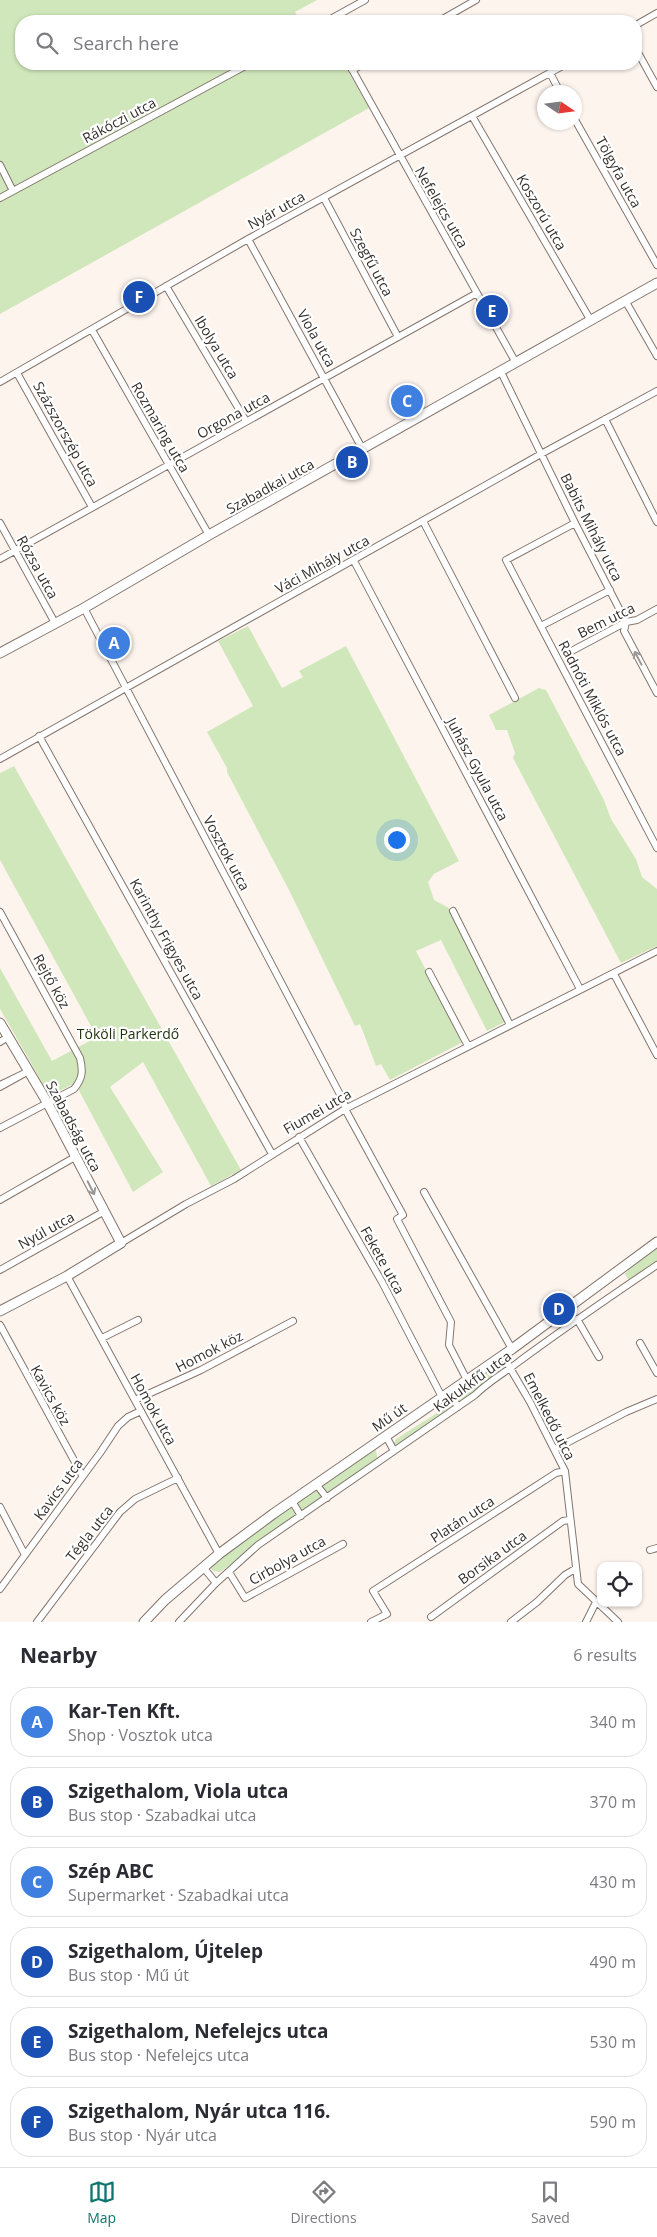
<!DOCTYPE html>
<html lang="en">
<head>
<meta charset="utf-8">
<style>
  :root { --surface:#fff; --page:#f2f2f3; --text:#2b2b33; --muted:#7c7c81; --line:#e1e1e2; --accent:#0f766e }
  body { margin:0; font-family:"Open Sans",sans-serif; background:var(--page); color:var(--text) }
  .controls { position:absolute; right:15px; bottom:15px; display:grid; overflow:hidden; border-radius:10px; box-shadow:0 1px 4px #0004 }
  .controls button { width:45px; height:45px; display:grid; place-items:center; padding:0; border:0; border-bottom:1px solid var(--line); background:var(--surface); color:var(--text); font:25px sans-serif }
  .compass { position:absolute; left:537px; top:85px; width:45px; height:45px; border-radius:50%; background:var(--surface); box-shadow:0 1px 4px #0004; rotate:103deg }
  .you { position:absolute; left:396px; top:839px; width:18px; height:18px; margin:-12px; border:4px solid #fff; border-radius:50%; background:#1a73e8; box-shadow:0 0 0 8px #1a73e833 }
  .badge { display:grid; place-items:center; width:32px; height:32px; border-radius:50%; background:var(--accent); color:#fff; font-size:16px; font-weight:700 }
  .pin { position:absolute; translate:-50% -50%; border:2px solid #fff; box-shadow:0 1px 5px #0006 }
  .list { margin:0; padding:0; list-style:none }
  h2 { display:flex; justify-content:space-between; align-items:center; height:65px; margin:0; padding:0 20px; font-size:21px }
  h2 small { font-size:16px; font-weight:400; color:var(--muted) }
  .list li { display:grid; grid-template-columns:32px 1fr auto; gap:15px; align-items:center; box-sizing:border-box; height:70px; margin:0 10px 10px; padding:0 10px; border:1px solid var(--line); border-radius:20px }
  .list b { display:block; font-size:19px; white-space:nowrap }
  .list p { margin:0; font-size:16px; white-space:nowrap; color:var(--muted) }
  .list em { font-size:16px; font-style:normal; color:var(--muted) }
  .icon { flex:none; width:28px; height:28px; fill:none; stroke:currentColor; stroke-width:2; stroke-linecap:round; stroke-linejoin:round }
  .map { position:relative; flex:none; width:657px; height:1622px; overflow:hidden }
  .search { position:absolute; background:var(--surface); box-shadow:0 1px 4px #0004; left:15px; right:15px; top:15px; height:55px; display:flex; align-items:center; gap:12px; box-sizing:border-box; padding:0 18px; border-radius:20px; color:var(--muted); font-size:19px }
  .sheet { height:545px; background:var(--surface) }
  nav { display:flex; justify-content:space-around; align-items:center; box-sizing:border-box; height:70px; border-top:1px solid var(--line); background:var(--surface); font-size:14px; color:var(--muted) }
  nav a { display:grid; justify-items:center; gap:2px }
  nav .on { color:var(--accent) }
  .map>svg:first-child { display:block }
  .green { fill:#d0e7bb }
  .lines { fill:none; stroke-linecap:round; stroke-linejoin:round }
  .minor-casing { stroke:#83756d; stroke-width:8 }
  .tertiary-casing { stroke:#83756d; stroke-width:11 }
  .minor { stroke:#fff; stroke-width:6 }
  .tertiary { stroke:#fff; stroke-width:9 }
  .oneway { stroke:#9a9795 }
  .labels { text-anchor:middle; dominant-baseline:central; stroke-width:4.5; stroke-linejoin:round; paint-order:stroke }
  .street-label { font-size:14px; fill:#352f2b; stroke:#fff }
  .park-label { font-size:14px; fill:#1f300a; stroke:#fff }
</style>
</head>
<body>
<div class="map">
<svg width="657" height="1622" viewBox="0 0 657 1622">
  <rect width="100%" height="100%" fill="#fef4ee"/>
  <path class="green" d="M0,0H317L295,12L300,21H21V64H344L369,108L0,314Z
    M248,626L282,688L303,677L299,671L346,646L459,861L434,874L428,882L434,900L449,908L507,1021L487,1031L441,940L416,951L463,1042L390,1080L381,1064L376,1066L360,1024L355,1026L290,892L227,772V768L207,732L253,706L218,641Z
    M539,688L546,690L604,800L611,819L636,859L642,877L657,889V946L621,963L513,758L515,753L507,730H496L489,715Z
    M14,766L241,1170L211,1186L143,1062L110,1087L163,1172L133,1192L75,1083L50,1096L0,1009V968L52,1061L97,1037L0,860V773Z
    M657,1247V1263L629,1281L625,1274L629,1269Z
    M503,1356L511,1368L396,1450L393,1444L396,1439L448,1406L453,1399V1395Z
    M374,1444L379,1462L220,1572L213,1571L209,1566Z"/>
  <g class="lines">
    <defs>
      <path id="minor" d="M327,21L365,0
        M439,21L476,0
        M636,25L657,13
        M636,49L657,87
        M349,64L516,363
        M352,70L364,64
        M550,73L560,92
        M472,116L591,321
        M574,118L657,265
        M0,165L13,191
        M0,198L249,64
        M324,198L398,337
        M248,239L363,450
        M166,286L246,421
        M626,302L657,356
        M92,330L209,535
        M501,372L575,523L626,622L624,631L657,693
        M17,373L92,507
        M0,382L248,239L566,64
        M605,419L657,522
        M423,521L515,698
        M0,523L55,623
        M575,523L506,560L657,848
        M0,559L477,293
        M354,561L580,989
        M84,608L344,1102L345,1109L403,1215L397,1219L451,1322L449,1345L467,1380
        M541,626L610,590
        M566,654L626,622L637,620L657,609
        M39,736L272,1154
        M0,759L541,454L657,391
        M453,911L510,1025
        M0,912L80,1058C83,1071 83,1078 74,1089L0,1128
        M429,972L468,1046
        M614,974L657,1055
        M0,1042L8,1037
        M0,1085L27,1072L0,1087
        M299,1137L382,1282L442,1397
        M424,1192L512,1349
        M0,1200L75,1157
        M121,1243L186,1204L234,1179L345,1109L657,951
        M0,1270L103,1212
        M67,1276L219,1554
        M577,1319L599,1357
        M0,1325L82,1475
        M102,1338L138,1320
        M640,1343L657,1373
        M503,1356L530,1402L565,1471L578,1584L618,1622
        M449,1392L458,1407
        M135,1400L201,1370L293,1321
        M386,1436L394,1451
        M555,1449L626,1412L657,1399
        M316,1484L327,1498
        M292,1501L301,1516
        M0,1507L25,1555
        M650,1550L657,1548
        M203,1567L216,1583
        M229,1572L245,1598L343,1544
        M0,1589L100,1453L118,1426L128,1417L141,1411
        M431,1617L563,1521L569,1520
        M37,1622L120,1512L135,1499L178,1478
        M179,1622L216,1583L258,1545L475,1395C489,1381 506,1372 521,1360C566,1327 611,1296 657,1265
        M371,1622L387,1614L373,1591L556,1473L565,1471
        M511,1622L537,1602L565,1575L575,1569
        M586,1622L596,1602"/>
      <path id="tertiary" d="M0,653L84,608L209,535L657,283
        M0,1023L47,1102L121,1243L67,1276L0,1311
        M144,1622L165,1600L219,1554L273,1514L512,1349L657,1242"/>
    </defs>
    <use href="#minor" class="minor-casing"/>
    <use href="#tertiary" class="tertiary-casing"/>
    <use href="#minor" class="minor"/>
    <use href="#tertiary" class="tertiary"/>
  </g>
  <defs><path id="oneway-shaft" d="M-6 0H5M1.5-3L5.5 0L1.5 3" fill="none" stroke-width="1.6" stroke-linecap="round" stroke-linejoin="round" transform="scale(1.25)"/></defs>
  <g class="oneway">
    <use href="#oneway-shaft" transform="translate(638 658) rotate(-118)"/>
    <use href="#oneway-shaft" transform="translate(91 1188) rotate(63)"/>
  </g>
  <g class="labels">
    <g class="street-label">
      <text transform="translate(119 120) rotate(-28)">Rákóczi utca</text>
      <text transform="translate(619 172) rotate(61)">Tölgyfa utca</text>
      <text transform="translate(442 207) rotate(60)">Nefelejcs utca</text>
      <text transform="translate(276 210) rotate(-29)">Nyár utca</text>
      <text transform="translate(542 212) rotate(60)">Koszorú utca</text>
      <text transform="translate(372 262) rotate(62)">Szegfű utca</text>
      <text transform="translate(317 338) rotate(61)">Viola utca</text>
      <text transform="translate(217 347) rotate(59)">Ibolya utca</text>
      <text transform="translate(233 415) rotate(-29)">Orgona utca</text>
      <text transform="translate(161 427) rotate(60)">Rozmaring utca</text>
      <text transform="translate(66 434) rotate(61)">Százszorszép utca</text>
      <text transform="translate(270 486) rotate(-29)">Szabadkai utca</text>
      <text transform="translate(592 527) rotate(63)">Babits Mihály utca</text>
      <text transform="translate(322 564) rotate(-29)">Váci Mihály utca</text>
      <text transform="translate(38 567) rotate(61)">Rózsa utca</text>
      <text transform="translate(606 620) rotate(-26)">Bem utca</text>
      <text transform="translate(593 698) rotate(62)">Radnóti Miklós utca</text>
      <text transform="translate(478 769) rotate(62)">Juhász Gyula utca</text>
      <text transform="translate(227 853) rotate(62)">Vosztok utca</text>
      <text transform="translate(167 939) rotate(61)">Karinthy Frigyes utca</text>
      <text transform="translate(52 981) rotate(61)">Rejtő köz</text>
      <text transform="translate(317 1111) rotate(-30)">Fiumei utca</text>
      <text transform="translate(74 1126) rotate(62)">Szabadság utca</text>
      <text transform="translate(46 1230) rotate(-29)">Nyúl utca</text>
      <text transform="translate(383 1260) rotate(61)">Fekete utca</text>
      <text transform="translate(209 1351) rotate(-27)">Homok köz</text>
      <text transform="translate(472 1381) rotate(-36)">Kakukkfű utca</text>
      <text transform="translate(51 1395) rotate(61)">Kavics köz</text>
      <text transform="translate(154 1409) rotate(61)">Homok utca</text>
      <text transform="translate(550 1416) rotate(63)">Emelkedő utca</text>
      <text transform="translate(389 1417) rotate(-35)">Mű út</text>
      <text transform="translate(58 1489) rotate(-54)">Kavics utca</text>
      <text transform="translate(462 1519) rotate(-33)">Platán utca</text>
      <text transform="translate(89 1533) rotate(-52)">Tégla utca</text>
      <text transform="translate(492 1557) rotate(-36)">Borsika utca</text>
      <text transform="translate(287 1560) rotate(-29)">Cirbolya utca</text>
    </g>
    <g class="park-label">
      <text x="128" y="1033">Tököli Parkerdő</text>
    </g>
  </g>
</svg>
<div class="controls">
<button><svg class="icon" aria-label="locate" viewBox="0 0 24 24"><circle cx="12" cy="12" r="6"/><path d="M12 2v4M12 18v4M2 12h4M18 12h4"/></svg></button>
</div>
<svg class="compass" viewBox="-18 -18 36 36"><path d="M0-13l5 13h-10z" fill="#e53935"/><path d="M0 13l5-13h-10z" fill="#7c7c81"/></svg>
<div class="you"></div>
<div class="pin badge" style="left:114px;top:643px;background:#3f7fe0">A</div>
<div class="pin badge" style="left:352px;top:462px;background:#1a4fb4">B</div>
<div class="pin badge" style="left:407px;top:401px;background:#3f7fe0">C</div>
<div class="pin badge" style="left:559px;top:1309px;background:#1a4fb4">D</div>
<div class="pin badge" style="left:492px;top:311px;background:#1a4fb4">E</div>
<div class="pin badge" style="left:139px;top:297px;background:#1a4fb4">F</div>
<div class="search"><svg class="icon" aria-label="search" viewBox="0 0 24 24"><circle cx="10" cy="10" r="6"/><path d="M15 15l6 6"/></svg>Search here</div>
</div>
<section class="sheet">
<h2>Nearby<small>6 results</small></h2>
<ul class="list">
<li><span class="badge" style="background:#3f7fe0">A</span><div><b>Kar-Ten Kft.</b><p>Shop · Vosztok utca</p></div><em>340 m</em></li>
<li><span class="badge" style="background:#1a4fb4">B</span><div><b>Szigethalom, Viola utca</b><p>Bus stop · Szabadkai utca</p></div><em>370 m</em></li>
<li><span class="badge" style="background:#3f7fe0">C</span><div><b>Szép ABC</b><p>Supermarket · Szabadkai utca</p></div><em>430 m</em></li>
<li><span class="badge" style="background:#1a4fb4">D</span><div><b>Szigethalom, Újtelep</b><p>Bus stop · Mű út</p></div><em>490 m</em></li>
<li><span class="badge" style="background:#1a4fb4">E</span><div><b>Szigethalom, Nefelejcs utca</b><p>Bus stop · Nefelejcs utca</p></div><em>530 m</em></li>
<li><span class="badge" style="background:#1a4fb4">F</span><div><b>Szigethalom, Nyár utca 116.</b><p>Bus stop · Nyár utca</p></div><em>590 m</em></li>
</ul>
</section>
<nav>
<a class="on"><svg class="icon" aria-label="map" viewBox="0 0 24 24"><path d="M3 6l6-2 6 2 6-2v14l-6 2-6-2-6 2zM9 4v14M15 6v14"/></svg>Map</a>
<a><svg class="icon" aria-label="directions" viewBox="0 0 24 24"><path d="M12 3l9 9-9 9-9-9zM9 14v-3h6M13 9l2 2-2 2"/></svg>Directions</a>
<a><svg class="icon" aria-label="saved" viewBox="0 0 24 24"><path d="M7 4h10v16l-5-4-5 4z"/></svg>Saved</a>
</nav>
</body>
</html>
